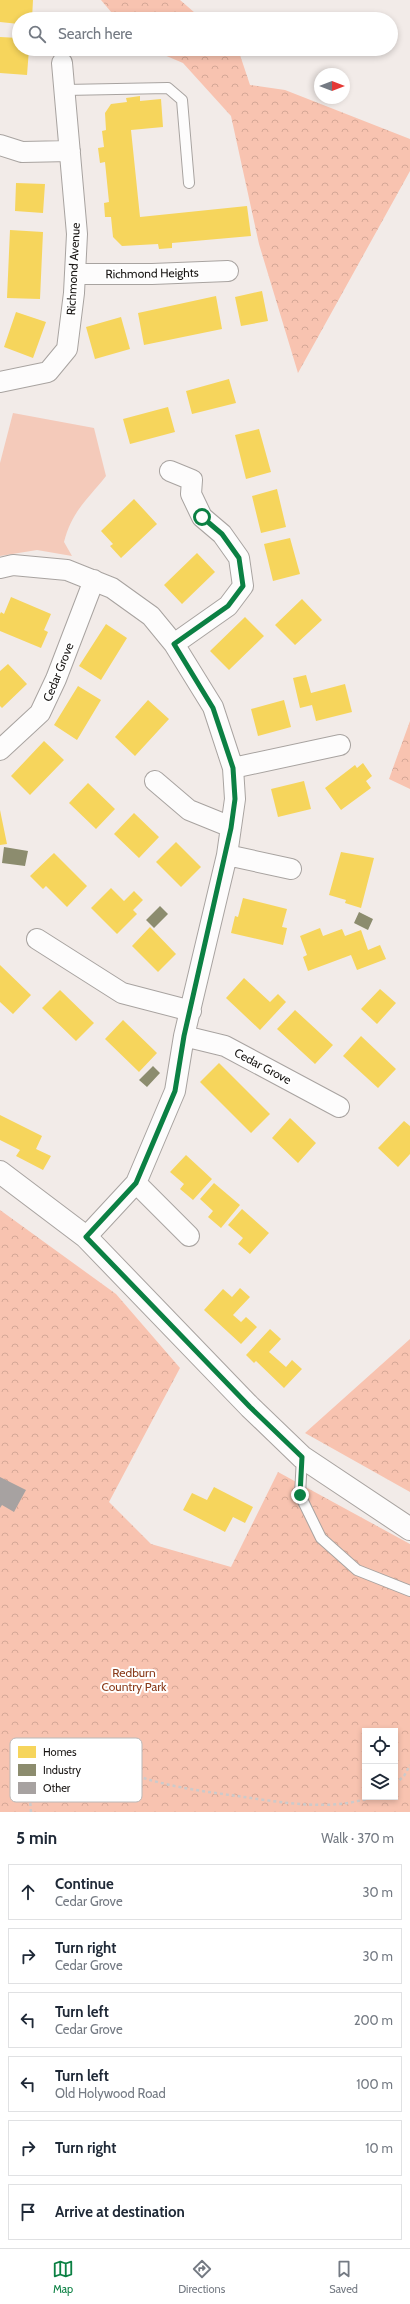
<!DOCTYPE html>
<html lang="en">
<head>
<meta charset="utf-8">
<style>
  :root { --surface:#fff; --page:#f2f2f3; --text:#1f2937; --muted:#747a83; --line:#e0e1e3; --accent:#0b8043 }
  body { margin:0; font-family:Cabin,sans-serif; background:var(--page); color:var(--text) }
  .controls { position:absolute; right:12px; bottom:12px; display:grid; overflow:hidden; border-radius:0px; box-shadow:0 2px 6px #0003 }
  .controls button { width:36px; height:36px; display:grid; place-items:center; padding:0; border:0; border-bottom:1px solid var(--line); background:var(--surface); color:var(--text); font:20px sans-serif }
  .compass { position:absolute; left:314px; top:68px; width:36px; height:36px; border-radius:50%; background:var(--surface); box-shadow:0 2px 6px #0003; rotate:90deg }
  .stop { position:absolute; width:12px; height:12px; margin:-9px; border:3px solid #0b8043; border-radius:50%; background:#fff }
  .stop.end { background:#0b8043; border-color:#fff; box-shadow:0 1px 4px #0008 }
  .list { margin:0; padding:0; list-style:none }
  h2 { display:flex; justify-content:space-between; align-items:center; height:52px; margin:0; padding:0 16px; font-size:17px }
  h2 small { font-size:13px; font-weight:400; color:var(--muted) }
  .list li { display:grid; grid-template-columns:26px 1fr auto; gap:12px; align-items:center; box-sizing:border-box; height:56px; margin:0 8px 8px; padding:0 8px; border:1px solid var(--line); border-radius:0px }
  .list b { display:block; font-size:15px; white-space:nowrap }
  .list p { margin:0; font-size:13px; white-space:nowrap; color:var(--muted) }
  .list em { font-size:13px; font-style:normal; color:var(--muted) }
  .icon { flex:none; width:22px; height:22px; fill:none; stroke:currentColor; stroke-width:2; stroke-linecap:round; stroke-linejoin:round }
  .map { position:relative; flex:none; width:410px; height:1812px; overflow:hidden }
  .search { position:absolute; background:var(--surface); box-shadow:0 2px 6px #0003; left:12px; right:12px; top:12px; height:44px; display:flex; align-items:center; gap:10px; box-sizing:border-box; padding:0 14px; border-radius:22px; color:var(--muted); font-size:15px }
  .sheet { height:436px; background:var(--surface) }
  nav { display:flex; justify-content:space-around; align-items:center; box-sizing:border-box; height:56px; border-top:1px solid var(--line); background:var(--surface); font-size:11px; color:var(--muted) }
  nav a { display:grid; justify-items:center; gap:2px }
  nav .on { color:var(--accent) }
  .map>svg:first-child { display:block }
  .forest { fill:url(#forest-crowns); fill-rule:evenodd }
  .green { fill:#f4caba }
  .homes { fill:#f6d55c }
  .industry { fill:#8c8c6e }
  .building { fill:#a7a2a1 }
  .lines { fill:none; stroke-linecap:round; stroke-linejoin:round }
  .lane-casing { stroke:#a8a3a0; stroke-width:12 }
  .street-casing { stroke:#a8a3a0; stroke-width:22 }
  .secondary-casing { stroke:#a8a3a0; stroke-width:24 }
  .path { stroke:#cccaca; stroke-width:2.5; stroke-dasharray:3 3; stroke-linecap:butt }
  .lane { stroke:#fdfcfc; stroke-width:10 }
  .street { stroke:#fdfcfc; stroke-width:20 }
  .secondary { stroke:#fdfcfc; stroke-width:22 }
  .route { stroke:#0b8043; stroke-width:5 }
  .labels { text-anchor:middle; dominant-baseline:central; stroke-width:4; stroke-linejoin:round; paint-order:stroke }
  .street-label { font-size:12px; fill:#181513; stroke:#fff }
  .park-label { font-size:12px; fill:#893b1a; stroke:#fff }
  .key { fill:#fff; stroke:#bab9b8; stroke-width:1 }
  .key-label { font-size:11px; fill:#181513 }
</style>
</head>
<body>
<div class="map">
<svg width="410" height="1812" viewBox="0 0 410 1812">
  <defs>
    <pattern id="forest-crowns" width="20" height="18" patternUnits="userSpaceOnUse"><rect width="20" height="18" fill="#f8c3b0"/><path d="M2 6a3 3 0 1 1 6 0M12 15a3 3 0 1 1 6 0" fill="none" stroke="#d4a796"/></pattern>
  </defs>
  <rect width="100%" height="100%" fill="#f2ebe8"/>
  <path class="forest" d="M101,0H180L202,19H117Z
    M150,49H238L250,85L285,90L410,139V171L298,373L259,244L231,116L183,63Z
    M410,721V789L389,779Z
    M0,1210L116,1294L180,1368L109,1502L151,1544L231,1567L278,1472L410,1544V1812H0ZM365,1731H395V1797H365Z
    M410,1339V1492L305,1433Z"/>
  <path class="green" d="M13,413L94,428L106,476C87,500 72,511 64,542L72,556L37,550L0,556V463Z"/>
  <path class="homes" d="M0,0H33L32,19H19V24L0,22Z
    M0,37L19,38V49H29L27,75L0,73Z
    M140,96V101L161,99L163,127L131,130L140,217L247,206L251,236L172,243V248L159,249L158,244L122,246L113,237L111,217H105L104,203L109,202L105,162L100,163L98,148L104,147L102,131L106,130L105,113L111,104L127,102L126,98Z
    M16,183L45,184L43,213L15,211Z
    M10,230L43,232L40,299L7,298Z
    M262,291L268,321L241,326L235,297Z
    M216,296L222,329L144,345L138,313Z
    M16,312L46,322L33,358L4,347Z
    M121,317L130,349L95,359L86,327Z
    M229,379L236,403L192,414L186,391Z
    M168,407L175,432L130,444L123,419Z
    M259,429L271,472L246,479L235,435Z
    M277,489L286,527L261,533L252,496Z
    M134,499L157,524L121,558L110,546L113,544L101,531Z
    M290,538L300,574L273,581L264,544Z
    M197,553L215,572L182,604L164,585Z
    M11,597L51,614L44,630L48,632L41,648L0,631V614L1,612L4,614Z
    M302,599L322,620L295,645L275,625Z
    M245,617L264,636L229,670L210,651Z
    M106,624L127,638L101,680L79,666Z
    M8,664L27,684L2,708L0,706V671Z
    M306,675L311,693L345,684L352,712L316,721L312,705L300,708L293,678Z
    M78,686L101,700L77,740L54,725Z
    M148,700L169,719L135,756L115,737Z
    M284,700L291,727L258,736L251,709Z
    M44,741L64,760L30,795L11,776Z
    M363,763L372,776L366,781L371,788L341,810L325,788L355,765L357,768Z
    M304,781L311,809L278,817L271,789Z
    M88,783L115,809L96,829L69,803Z
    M0,810L7,844L0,845Z
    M134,813L159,837L139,858L114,834Z
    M176,842L201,867L181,887L156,862Z
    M341,852L374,858L361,908L345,903L346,900L329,895Z
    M54,853L87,886L67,907L46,886L43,889L30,876Z
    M111,888L124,901L134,891L143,900L133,910L137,914L117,934L91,908Z
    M243,898L287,909L282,927L287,928L283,945L231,933L235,916L238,917Z
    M150,927L176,954L158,972L132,946Z
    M320,928L323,936L342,929L345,936L361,930L368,950L380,945L386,959L357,970L351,955L308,971L303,957L307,955L300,936Z
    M0,965L31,995L13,1014L0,1002Z
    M244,978L270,1002L278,994L286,1002L260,1030L226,998Z
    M380,989L396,1003L377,1024L361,1009Z
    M60,990L94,1023L76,1041L42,1008Z
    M295,1010L333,1045L315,1064L277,1029Z
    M123,1020L157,1053L139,1072L105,1039Z
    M361,1036L396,1069L378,1088L343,1056Z
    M219,1063L270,1114L251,1133L200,1082Z
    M0,1115L42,1136L36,1149L51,1156L43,1170L16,1156L20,1150L0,1140Z
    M290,1118L316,1143L298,1163L272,1138Z
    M404,1121L410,1126V1154L398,1167L378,1148Z
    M186,1155L212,1179L193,1200L180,1189L184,1184L170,1172Z
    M214,1183L240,1205L221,1228L208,1217L213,1211L200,1199Z
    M242,1209L269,1233L250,1254L238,1244L243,1238L228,1225Z
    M240,1288L250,1297L233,1315L241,1322L246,1317L257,1327L241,1344L204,1310L223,1289L232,1297Z
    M270,1329L281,1339L269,1352L286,1367L292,1360L302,1369L284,1388L256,1361L254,1363L246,1355Z
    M214,1487L253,1507L245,1523L233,1517L225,1532L183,1510L192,1493L207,1500Z"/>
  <path class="industry" d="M4,847L28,851L25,866L2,863Z
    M160,906L168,914L154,928L146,920Z
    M359,912L373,919L368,930L354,923Z
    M153,1066L160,1073L147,1087L139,1080Z"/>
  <path class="building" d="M0,1477L26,1490L14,1512L2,1505L0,1508Z"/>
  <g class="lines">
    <defs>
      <path id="lane" d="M65,90L168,88L182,100L189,183
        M302,1457L300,1495L321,1538L357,1570L410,1591"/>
      <path id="street" d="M0,145L22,152L70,151
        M75,274H152L228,271
        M0,382L48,372L67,349L74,293L77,234L62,63
        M170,471L192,480L191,494L202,517L222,534L239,558L243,586L228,606L174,644
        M0,568L13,565L67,570L112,588L151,616L174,644L213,707L233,768L235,799L227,855L184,1036L175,1091L136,1183L86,1237
        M0,750L40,713L56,679L94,580
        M233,768L340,745
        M155,781L189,810L231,827
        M227,855L291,869
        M37,939L122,993L191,1011
        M184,1036L225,1046L339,1107
        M136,1183L189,1236"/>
      <path id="secondary" d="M0,1172L86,1237L250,1407L302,1457L410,1529"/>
    </defs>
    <use href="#lane" class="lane-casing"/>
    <use href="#street" class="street-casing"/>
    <use href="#secondary" class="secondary-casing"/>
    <path class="path" d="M395,1784L404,1776L410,1765
      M31,1812L29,1786L32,1762C70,1737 113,1769 150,1780C178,1788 208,1792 237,1796C280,1802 330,1812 372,1797"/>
    <use href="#lane" class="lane"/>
    <use href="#street" class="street"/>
    <use href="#secondary" class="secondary"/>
  </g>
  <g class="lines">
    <path class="route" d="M202,517L222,534L239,558L243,586L228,606L174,644L213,708L233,768L235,799L231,828L184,1036L175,1091L136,1183L86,1237L250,1407L302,1457L300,1495"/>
  </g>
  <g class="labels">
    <g class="street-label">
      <text transform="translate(73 269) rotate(-87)">Richmond Avenue</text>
      <text transform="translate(152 273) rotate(-1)">Richmond Heights</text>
      <text transform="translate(58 672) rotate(-68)">Cedar Grove</text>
      <text transform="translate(263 1066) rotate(28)">Cedar Grove</text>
    </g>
    <g class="park-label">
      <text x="134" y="1672">Redburn<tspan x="134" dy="14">Country Park</tspan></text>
    </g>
  </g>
  <rect x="10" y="1738" width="132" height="64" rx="6" class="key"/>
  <rect x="18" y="1746" width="18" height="12" fill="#f6d55c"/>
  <rect x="18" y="1764" width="18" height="12" fill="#8c8c6e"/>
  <rect x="18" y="1782" width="18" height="12" fill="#a7a2a1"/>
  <g class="key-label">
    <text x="43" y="1756">Homes</text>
    <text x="43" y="1774">Industry</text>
    <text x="43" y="1792">Other</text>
  </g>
</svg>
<div class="controls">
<button><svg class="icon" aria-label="locate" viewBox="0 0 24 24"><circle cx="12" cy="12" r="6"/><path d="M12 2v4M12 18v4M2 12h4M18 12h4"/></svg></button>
<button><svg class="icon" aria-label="layers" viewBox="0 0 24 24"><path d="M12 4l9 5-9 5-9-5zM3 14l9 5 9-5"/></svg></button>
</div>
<svg class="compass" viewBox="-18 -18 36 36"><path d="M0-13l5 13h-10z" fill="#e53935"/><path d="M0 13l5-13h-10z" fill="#747a83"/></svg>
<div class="stop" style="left:202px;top:517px"></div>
<div class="stop end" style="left:300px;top:1495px"></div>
<div class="search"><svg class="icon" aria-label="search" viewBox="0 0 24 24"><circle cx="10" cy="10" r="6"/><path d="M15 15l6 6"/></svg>Search here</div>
</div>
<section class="sheet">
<h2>5 min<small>Walk · 370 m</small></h2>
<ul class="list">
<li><svg class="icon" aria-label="ahead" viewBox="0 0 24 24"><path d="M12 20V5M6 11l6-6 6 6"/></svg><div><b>Continue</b><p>Cedar Grove</p></div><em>30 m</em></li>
<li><svg class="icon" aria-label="right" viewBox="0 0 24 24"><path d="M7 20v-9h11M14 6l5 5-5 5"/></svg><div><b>Turn right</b><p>Cedar Grove</p></div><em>30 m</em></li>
<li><svg class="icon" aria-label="left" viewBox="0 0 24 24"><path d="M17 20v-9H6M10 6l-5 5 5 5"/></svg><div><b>Turn left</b><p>Cedar Grove</p></div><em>200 m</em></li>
<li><svg class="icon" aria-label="left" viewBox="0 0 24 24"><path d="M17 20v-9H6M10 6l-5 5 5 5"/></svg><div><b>Turn left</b><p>Old Holywood Road</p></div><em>100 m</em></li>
<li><svg class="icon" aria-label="right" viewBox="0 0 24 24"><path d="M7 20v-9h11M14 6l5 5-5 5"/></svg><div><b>Turn right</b></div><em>10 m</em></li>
<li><svg class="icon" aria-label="arrive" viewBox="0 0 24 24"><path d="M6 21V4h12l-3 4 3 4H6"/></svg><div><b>Arrive at destination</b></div></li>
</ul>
</section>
<nav>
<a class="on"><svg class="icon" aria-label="map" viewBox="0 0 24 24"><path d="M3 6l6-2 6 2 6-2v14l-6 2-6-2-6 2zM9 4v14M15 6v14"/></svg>Map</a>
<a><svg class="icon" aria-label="directions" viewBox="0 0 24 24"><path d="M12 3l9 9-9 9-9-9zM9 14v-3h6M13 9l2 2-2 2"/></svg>Directions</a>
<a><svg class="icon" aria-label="saved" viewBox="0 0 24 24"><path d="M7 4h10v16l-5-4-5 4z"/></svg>Saved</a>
</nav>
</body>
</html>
